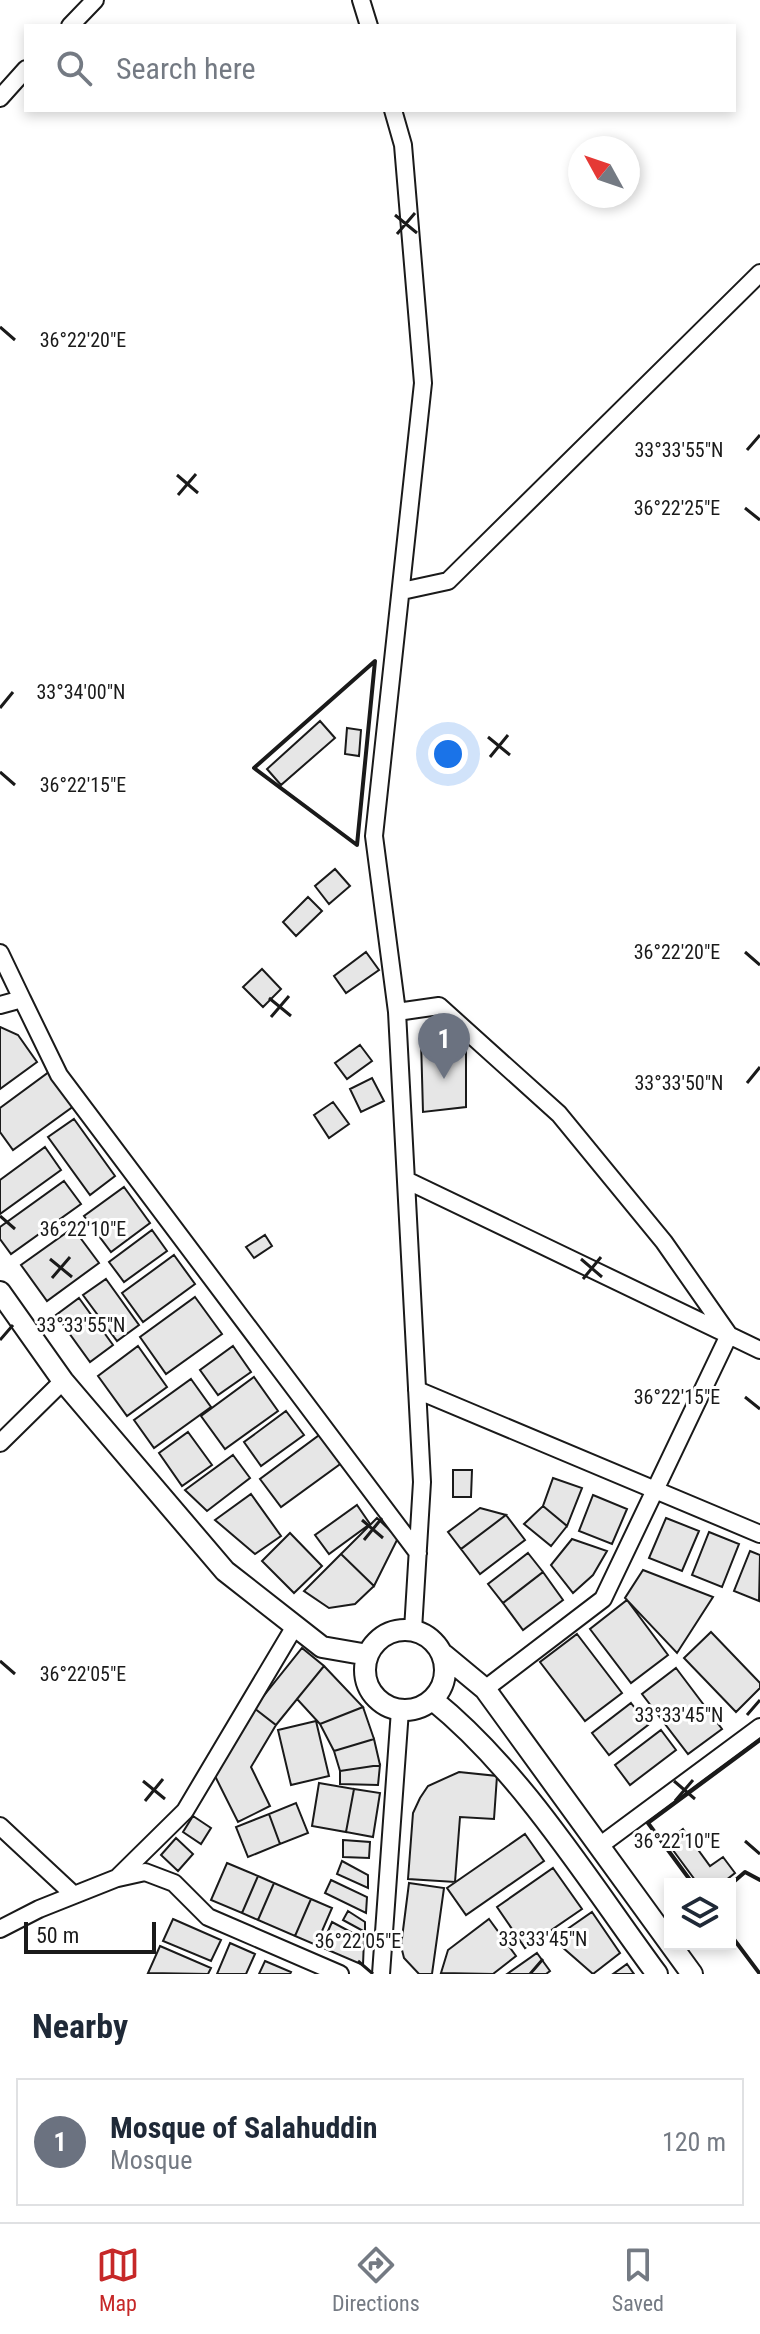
<!DOCTYPE html>
<html lang="en">
<head>
<meta charset="utf-8">
<style>
  :root { --surface:#fff; --page:#f6f6f7; --text:#1f2937; --muted:#747a83; --line:#e0e1e3; --accent:#c62828 }
  body { margin:0; font-family:"Roboto Condensed",sans-serif; background:var(--page); color:var(--text) }
  .controls { position:absolute; right:24px; bottom:24px; display:grid; overflow:hidden; border-radius:0px; box-shadow:0 4px 12px #0003 }
  .controls button { width:72px; height:72px; display:grid; place-items:center; padding:0; border:0; border-bottom:2px solid var(--line); background:var(--surface); color:var(--text); font:40px sans-serif }
  .compass { position:absolute; left:568px; top:136px; width:72px; height:72px; border-radius:50%; background:var(--surface); box-shadow:0 4px 12px #0003; rotate:310deg }
  .scale { position:absolute; left:24px; bottom:20px; width:132px; box-sizing:border-box; padding-left:8px; border:4px solid #1a1a1a; border-top:0; font-size:22px; line-height:28px; white-space:nowrap; color:#1a1a1a; -webkit-text-stroke:6px #fff; paint-order:stroke }
  .you { position:absolute; left:448px; top:754px; width:28px; height:28px; margin:-20px; border:6px solid #fff; border-radius:50%; background:#1a73e8; box-shadow:0 0 0 12px #1a73e833 }
  .badge { display:grid; place-items:center; width:52px; height:52px; border-radius:50%; background:var(--accent); color:#fff; font-size:26px; font-weight:700 }
  .pin { position:absolute; translate:-50% -66px; filter:drop-shadow(0 2px 4px #0008) }
  .pin::after { content:''; position:absolute; top:42px; width:28px; height:24px; background:inherit; clip-path:polygon(0 0,100% 0,50% 100%) }
  .list { margin:0; padding:0; list-style:none }
  h2 { display:flex; justify-content:space-between; align-items:center; height:104px; margin:0; padding:0 32px; font-size:34px }
  h2 small { font-size:26px; font-weight:400; color:var(--muted) }
  .list li { display:grid; grid-template-columns:52px 1fr auto; gap:24px; align-items:center; box-sizing:border-box; height:128px; margin:0 16px 16px; padding:0 16px; border:2px solid var(--line); border-radius:0px }
  .list b { display:block; font-size:30px; white-space:nowrap }
  .list p { margin:0; font-size:26px; white-space:nowrap; color:var(--muted) }
  .list em { font-size:26px; font-style:normal; color:var(--muted) }
  .icon { flex:none; width:44px; height:44px; fill:none; stroke:currentColor; stroke-width:2; stroke-linecap:round; stroke-linejoin:round }
  .map { position:relative; flex:none; width:760px; height:1974px; overflow:hidden }
  .search { position:absolute; background:var(--surface); box-shadow:0 4px 12px #0003; left:24px; right:24px; top:24px; height:88px; display:flex; align-items:center; gap:20px; box-sizing:border-box; padding:0 28px; border-radius:0px; color:var(--muted); font-size:30px }
  .sheet { height:248px; background:var(--surface) }
  nav { display:flex; justify-content:space-around; align-items:center; box-sizing:border-box; height:112px; border-top:2px solid var(--line); background:var(--surface); font-size:22px; color:var(--muted) }
  nav a { display:grid; justify-items:center; gap:4px }
  nav .on { color:var(--accent) }
  .map>svg:first-child { display:block }
  .building { fill:#e6e6e6; stroke:#1a1a1a; stroke-width:2 }
  .lines { fill:none; stroke-linecap:round; stroke-linejoin:round }
  .minor-casing { stroke:#1a1a1a; stroke-width:20 }
  .tertiary-casing { stroke:#1a1a1a; stroke-width:24 }
  .minor { stroke:#fff; stroke-width:16 }
  .tertiary { stroke:#fff; stroke-width:20 }
  .wall { stroke:#1a1a1a; stroke-width:4 }
  .ticks { fill:none; stroke:#1a1a1a; stroke-width:3 }
  .ticks-label { font-size:20px; text-anchor:middle; fill:#1a1a1a; stroke:#fff; stroke-width:6; stroke-linejoin:round; paint-order:stroke }
</style>
</head>
<body>
<div class="map">
<svg width="760" height="1974" viewBox="0 0 760 1974">
  <rect width="100%" height="100%" fill="#fff"/>
  <path class="building" d="M320,721L335,738L281,785L267,769Z
    M347,728L361,730L359,756L345,754Z
    M335,869L350,886L329,904L315,886Z
    M308,897L322,911L296,936L283,922Z
    M366,952L379,970L346,993L334,976Z
    M262,969L281,989L263,1007L243,987Z
    M0,1027L18,1035L37,1062L0,1089Z
    M435,1039L466,1050V1107L423,1112L421,1040Z
    M360,1045L372,1061L347,1079L335,1063Z
    M53,1069L78,1103L13,1150L0,1132V1108Z
    M372,1078L384,1101L361,1112L350,1089Z
    M333,1102L349,1124L329,1138L314,1115Z
    M74,1119L115,1176L90,1195L48,1137Z
    M45,1147L61,1170L0,1214V1180Z
    M64,1181L81,1204L11,1254L0,1239V1227Z
    M124,1187L150,1223L111,1252L84,1216Z
    M73,1228L99,1263L47,1301L21,1265Z
    M152,1230L167,1251L124,1282L109,1262Z
    M265,1235L272,1246L254,1258L246,1247Z
    M174,1255L195,1284L143,1322L122,1293Z
    M106,1279L139,1325L117,1341L83,1295Z
    M195,1297L222,1334L166,1374L140,1337Z
    M79,1298L113,1345L90,1362L56,1315Z
    M138,1346L167,1387L127,1416L98,1376Z
    M233,1346L251,1372L218,1395L200,1370Z
    M254,1377L278,1411L225,1449L201,1416Z
    M191,1379L211,1407L154,1448L134,1420Z
    M286,1411L304,1435L261,1466L244,1442Z
    M188,1432L212,1465L182,1486L159,1453Z
    M322,1433L343,1462L281,1507L260,1479Z
    M233,1455L250,1478L207,1511L185,1490Z
    M453,1470H472L471,1497H453Z
    M553,1478L582,1488L567,1526L543,1506Z
    M251,1494L281,1536L255,1554L215,1520Z
    M593,1495L627,1509L612,1544L579,1531Z
    M357,1505L370,1524L329,1554L315,1535Z
    M543,1506L567,1526L551,1546L524,1524Z
    M480,1508L506,1515L461,1549L448,1532Z
    M506,1515L525,1540L480,1574L461,1549Z
    M377,1518L398,1538L374,1586L341,1554Z
    M666,1518L699,1531L682,1571L649,1558Z
    M709,1532L739,1544L722,1587L692,1575Z
    M290,1533L322,1566L294,1593L262,1561Z
    M572,1539L607,1551L593,1575L573,1593L551,1565Z
    M750,1551L760,1555L759,1601L734,1591Z
    M528,1553L543,1572L503,1603L488,1584Z
    M341,1554L374,1586L355,1604L329,1608L304,1591Z
    M643,1570L713,1597L677,1653L625,1598Z
    M543,1572L563,1600L523,1630L503,1603Z
    M627,1600L668,1655L631,1683L590,1629Z
    M711,1632L760,1683V1688L736,1712L684,1658Z
    M577,1634L622,1693L585,1721L540,1662Z
    M302,1648L324,1666L276,1725L254,1708Z
    M324,1666L363,1707L320,1724L297,1699Z
    M676,1668L722,1729L688,1754L642,1694Z
    M631,1703L648,1725L609,1755L592,1733Z
    M363,1707L374,1739L334,1751L320,1724Z
    M254,1708L276,1725L251,1767L270,1806L238,1822L215,1776Z
    M316,1721L329,1776L291,1785L278,1730Z
    M661,1730L676,1750L630,1785L615,1765Z
    M374,1739L380,1765L340,1771L334,1751Z
    M380,1765L378,1785L340,1784V1771Z
    M459,1772L497,1776L494,1819L460,1817L455,1882L408,1879L413,1813L420,1798L428,1786Z
    M319,1783L354,1789L346,1832L312,1826Z
    M354,1789L380,1793L373,1837L346,1832Z
    M296,1803L308,1833L280,1844L269,1814Z
    M269,1814L280,1844L248,1857L236,1827Z
    M193,1816L211,1828L201,1844L183,1832Z
    M683,1829L710,1866L723,1857L735,1873L721,1884H698L667,1842Z
    M525,1834L544,1861L466,1915L447,1888Z
    M176,1838L193,1854L178,1871L161,1855Z
    M343,1840L370,1842L369,1858L343,1857Z
    M342,1861L368,1875V1888L337,1874Z
    M227,1863L258,1876L242,1913L211,1900Z
    M553,1868L582,1909L525,1948L497,1907Z
    M258,1876L274,1883L258,1920L242,1913Z
    M331,1880L367,1897L366,1913L325,1893Z
    M274,1883L311,1899L295,1936L258,1920Z
    M409,1883L444,1888L432,1974H419L404,1958L401,1946Z
    M311,1899L332,1908L316,1945L295,1936Z
    M348,1911L365,1922V1932L343,1920Z
    M592,1912L620,1953L593,1974L553,1939Z
    M173,1919L221,1940L211,1961L163,1941Z
    M489,1919L516,1956L493,1974L441,1973L448,1950Z
    M332,1922L364,1939L363,1965L321,1947Z
    M230,1943L255,1954L246,1974H217Z
    M160,1946L211,1968L208,1974L148,1973Z
    M537,1953L550,1971L546,1974H507Z
    M265,1961L291,1972L290,1974H259Z
    M627,1964L634,1974H613Z"/>
  <g class="lines">
    <defs>
      <path id="minor" d="M361,0L369,26
        M70,26L95,0
        M0,98L26,69
        M393,110L403,145L423,383L374,836L397,1012L422,1482L413,1630
        M402,591L448,581L760,273
        M0,953L22,999
        M0,1005L22,999L59,1075L418,1553
        M397,1012L439,1006L559,1114L664,1242L729,1335L603,1599L485,1689
        M406,1180L760,1350
        M417,1390L760,1534
        M0,1443L63,1381
        M0,1826L74,1895
        M598,1847L760,1727
        M118,1878L145,1872L174,1883L208,1917L340,1974
        M0,1929L39,1909L117,1878L185,1811L295,1626
        M381,1974L400,1710"/>
      <path id="tertiary" d="M0,1292L63,1381L225,1571L322,1647L368,1655
        M365 1670a40 40 0 1 1 80 0a40 40 0 1 1-80 0Z
        M444,1655L485,1689L692,1974
        M433,1700C522,1772 589,1882 657,1974"/>
    </defs>
    <use href="#minor" class="minor-casing"/>
    <use href="#tertiary" class="tertiary-casing"/>
    <use href="#minor" class="minor"/>
    <use href="#tertiary" class="tertiary"/>
    <path class="wall" d="M375,661L357,845L254,768Z
      M693,1884L648,1823L760,1740
      M730,1885L745,1872L760,1880
      M730,1934L760,1974"/>
  </g>
  <path class="ticks" d="M395,215L417,233M397,234L415,213M0,327L15,340M747,450L760,435M177,475L198,493M178,495L196,474M745,508L760,520M0,708L13,692M488,737L510,755M490,757L508,735M0,772L15,785M745,952L760,965M269,998L291,1016M271,1017L289,996M747,1083L760,1067M0,1216L15,1229M50,1259L72,1277M581,1259L602,1277M52,1278L70,1257M583,1279L601,1257M0,1340L13,1325M745,1397L760,1409M362,1520L383,1538M364,1540L382,1518M0,1661L15,1674M747,1715L760,1700M143,1781L165,1799M674,1781L695,1799M145,1801L163,1779M675,1801L693,1780M745,1841L760,1854M358,1961L373,1974M530,1974L543,1959"/>
  <g class="ticks-label">
    <text x="83" y="347">36°22'20"E</text>
    <text x="679" y="457">33°33'55"N</text>
    <text x="677" y="515">36°22'25"E</text>
    <text x="81" y="699">33°34'00"N</text>
    <text x="83" y="792">36°22'15"E</text>
    <text x="677" y="959">36°22'20"E</text>
    <text x="679" y="1090">33°33'50"N</text>
    <text x="83" y="1236">36°22'10"E</text>
    <text x="81" y="1332">33°33'55"N</text>
    <text x="677" y="1404">36°22'15"E</text>
    <text x="83" y="1681">36°22'05"E</text>
    <text x="679" y="1722">33°33'45"N</text>
    <text x="677" y="1848">36°22'10"E</text>
    <text x="543" y="1946">33°33'45"N</text>
    <text x="358" y="1948">36°22'05"E</text>
  </g>
</svg>
<div class="controls">
<button><svg class="icon" aria-label="layers" viewBox="0 0 24 24"><path d="M12 4l9 5-9 5-9-5zM3 14l9 5 9-5"/></svg></button>
</div>
<svg class="compass" viewBox="-18 -18 36 36"><path d="M0-13l5 13h-10z" fill="#e53935"/><path d="M0 13l5-13h-10z" fill="#747a83"/></svg>
<div class="scale">50 m</div>
<div class="you"></div>
<div class="pin badge" style="left:444px;top:1079px;background:#6b7280">1</div>
<div class="search"><svg class="icon" aria-label="search" viewBox="0 0 24 24"><circle cx="10" cy="10" r="6"/><path d="M15 15l6 6"/></svg>Search here</div>
</div>
<section class="sheet">
<h2>Nearby<small></small></h2>
<ul class="list">
<li><span class="badge" style="background:#6b7280">1</span><div><b>Mosque of Salahuddin</b><p>Mosque</p></div><em>120 m</em></li>
</ul>
</section>
<nav>
<a class="on"><svg class="icon" aria-label="map" viewBox="0 0 24 24"><path d="M3 6l6-2 6 2 6-2v14l-6 2-6-2-6 2zM9 4v14M15 6v14"/></svg>Map</a>
<a><svg class="icon" aria-label="directions" viewBox="0 0 24 24"><path d="M12 3l9 9-9 9-9-9zM9 14v-3h6M13 9l2 2-2 2"/></svg>Directions</a>
<a><svg class="icon" aria-label="saved" viewBox="0 0 24 24"><path d="M7 4h10v16l-5-4-5 4z"/></svg>Saved</a>
</nav>
</body>
</html>
